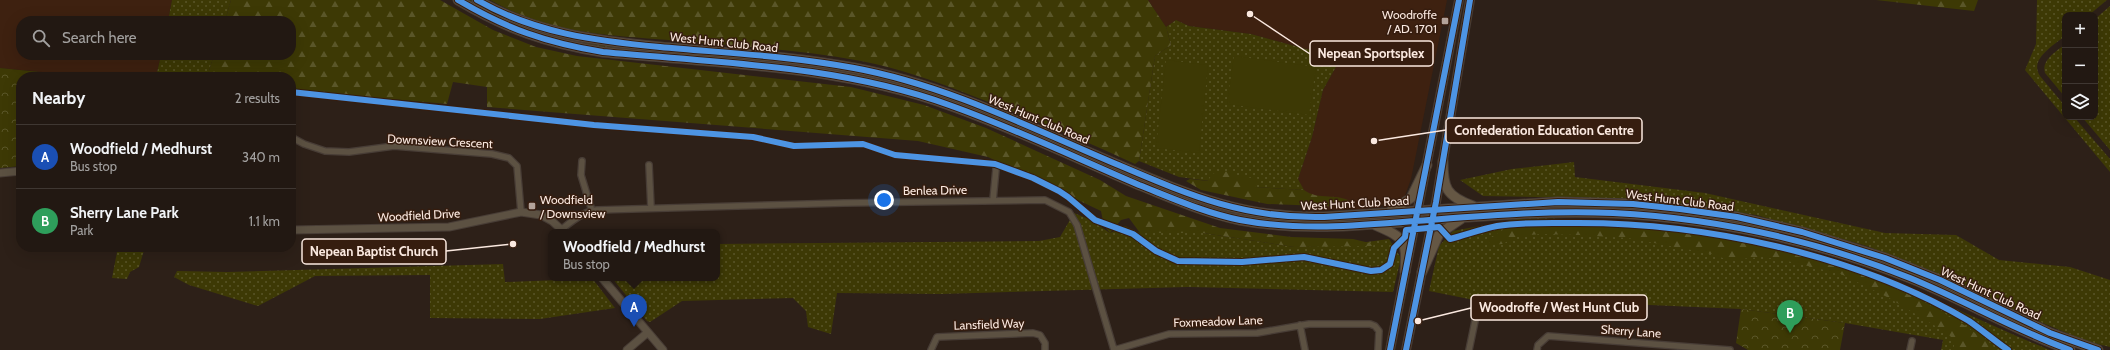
<!DOCTYPE html>
<html lang="en">
<head>
<meta charset="utf-8">
<style>
  :root { --surface:#221812; --page:#2e2520; --text:#f1f3f6; --muted:#a2a09f; --line:#3f3732; --accent:#d93025 }
  body { margin:0; font-family:Cabin,sans-serif; background:var(--page); color:var(--text) }
  .controls { position:absolute; right:12px; top:12px; display:grid; overflow:hidden; border-radius:8px; box-shadow:0 4px 16px #0002 }
  .controls button { width:36px; height:36px; display:grid; place-items:center; padding:0; border:0; border-bottom:1px solid var(--line); background:var(--surface); color:var(--text); font:20px sans-serif }
  .you { position:absolute; left:884px; top:200px; width:14px; height:14px; margin:-10px; border:3px solid #fff; border-radius:50%; background:#1a73e8; box-shadow:0 0 0 6px #1a73e833 }
  .badge { display:grid; place-items:center; width:26px; height:26px; border-radius:50%; background:var(--accent); color:#fff; font-size:13px; font-weight:700 }
  .pin { position:absolute; translate:-50% -33px; filter:drop-shadow(0 1px 2px #0008) }
  .pin::after { content:''; position:absolute; top:21px; width:14px; height:12px; background:inherit; clip-path:polygon(0 0,100% 0,50% 100%) }
  .popup { position:absolute; left:548px; top:229px; width:172px; height:52px; box-sizing:border-box; display:grid; place-content:center; border-radius:8px; background:var(--surface); filter:drop-shadow(0 1px 3px #0005); font-size:13px; white-space:nowrap; color:var(--muted) }
  .popup b { font-size:15px; color:var(--text) }
  .popup::after { content:''; position:absolute; left:50%; top:100%; margin-left:-8px; border:8px solid transparent; border-top-color:var(--surface) }
  .list { margin:0; padding:0; list-style:none }
  h2 { display:flex; justify-content:space-between; align-items:center; height:52px; margin:0; padding:0 16px; font-size:17px }
  h2 small { font-size:13px; font-weight:400; color:var(--muted) }
  .list li { display:grid; grid-template-columns:26px 1fr auto; gap:12px; align-items:center; box-sizing:border-box; height:64px; padding:0 16px; border-top:1px solid var(--line) }
  .list b { display:block; font-size:15px; white-space:nowrap }
  .list p { margin:0; font-size:13px; white-space:nowrap; color:var(--muted) }
  .list em { font-size:13px; font-style:normal; color:var(--muted) }
  .icon { flex:none; width:22px; height:22px; fill:none; stroke:currentColor; stroke-width:2; stroke-linecap:round; stroke-linejoin:round }
  .map { position:relative; flex:none; width:2110px; height:350px; overflow:hidden }
  .search { position:absolute; background:var(--surface); box-shadow:0 4px 16px #0002; left:16px; top:16px; width:280px; height:44px; display:flex; align-items:center; gap:10px; box-sizing:border-box; padding:0 14px; border-radius:16px; color:var(--muted); font-size:15px }
  .panel { position:absolute; background:var(--surface); box-shadow:0 4px 16px #0002; left:16px; top:72px; width:280px; height:180px; border-radius:16px }
  .map>svg:first-child { display:block }
  .built { fill:#3e2110 }
  .grass { fill:url(#grass-dots) }
  .forest { fill:url(#forest-firs) }
  .park { fill:url(#park-crowns) }
  .garden { fill:#3d3905 }
  .lines { fill:none; stroke-linecap:round; stroke-linejoin:round }
  .minor-casing { stroke:#483d36; stroke-width:8 }
  .tertiary-casing { stroke:#483d36; stroke-width:9 }
  .secondary-casing { stroke:#483d36; stroke-width:10 }
  .primary-casing { stroke:#483d36; stroke-width:11 }
  .minor { stroke:#5c5142; stroke-width:5.5 }
  .tertiary { stroke:#5c5142; stroke-width:7 }
  .secondary { stroke:#675b48; stroke-width:8 }
  .primary { stroke:#655744; stroke-width:9 }
  .cycleway-casing { stroke:#361d0f; stroke-width:8 }
  .cycleway { stroke:#4d94e3; stroke-width:6 }
  .poi-dot { fill:#b3a39a; stroke:#361d0f; stroke-width:1.5 }
  .labels { text-anchor:middle; dominant-baseline:central; stroke-width:3; stroke-linejoin:round; paint-order:stroke }
  .poi-label { font-size:12px; fill:#fbe9e0; stroke:#361d0f; text-anchor:end }
  .street-label { font-size:12px; fill:#fbe9e0; stroke:#361d0f }
  .leader { fill:none; stroke:#fbe9e0; stroke-width:1.5 }
  .callout-dot { fill:#fbe9e0; stroke:#361d0f; stroke-width:1.5 }
  .callout { fill:#361d0f; stroke:#fbe9e0; stroke-width:1.5 }
  .callout-label { font-size:13px; text-anchor:middle; font-weight:bold; fill:#fbe9e0 }
</style>
</head>
<body>
<div class="map">
<svg width="2110" height="350" viewBox="0 0 2110 350">
  <defs>
    <pattern id="grass-dots" width="8" height="8" patternUnits="userSpaceOnUse"><rect width="8" height="8" fill="#3d3905"/><path d="M2 2h.1M6 6h.1" fill="none" stroke="#5a5629" stroke-width="1.8" stroke-linecap="round"/></pattern>
    <pattern id="forest-firs" width="22" height="20" patternUnits="userSpaceOnUse"><rect width="22" height="20" fill="#3d3905"/><path d="M5 1l3.5 6h-7zM16 11l3.5 6h-7z" fill="#5a5629"/></pattern>
    <pattern id="park-crowns" width="20" height="18" patternUnits="userSpaceOnUse"><rect width="20" height="18" fill="#3d3905"/><path d="M2 6a3 3 0 1 1 6 0M12 15a3 3 0 1 1 6 0" fill="none" stroke="#5a5629"/></pattern>
  </defs>
  <rect width="100%" height="100%" fill="#2d2018"/>
  <path class="built" d="M0,0H172L168,21H21V55H161L156,77H93L0,68Z
    M1148,0H1447L1411,179L1403,201L1363,209L1313,210L1296,190H1303L1298,179L1312,137L1323,90L1341,58L1339,56V53L1306,49L1251,34L1189,26L1176,20L1166,27Z"/>
  <path class="grass" d="M172,0H231L225,21H168Z
    M463,0H471L483,7L608,45L800,64L843,70L896,81L976,108L1130,174L1129,176L900,86L576,44L525,30Z
    M2037,0H2107L2089,15H2065V36C2053,46 2029,59 2040,76L2065,106V117H2074L2110,159V172L2025,70L2036,44Z
    M2110,6V150L2082,117H2095V19Z
    M1176,20L1189,26L1251,34L1306,49L1339,53V56L1341,58L1323,90L1312,137L1298,179L1304,190L1255,187L1179,177L1139,161L1155,56L1171,45L1166,27Z
    M2065,44V97L2045,73C2041,60 2056,52 2065,44Z
    M161,55H214L207,77H156Z
    M1574,162L1575,177L1705,193L1885,233L1956,235L1999,260L2070,267L2110,280V347L2086,341L2012,310L1948,279L1867,246L1756,215L1639,199L1483,196L1460,180L1512,169Z
    M1133,175L1181,195L1316,220V222L1310,223L1263,221L1212,209L1132,178Z
    M1074,213L1091,220L1110,233L1125,226L1140,233H1203L1294,247L1344,245L1389,239L1401,258L1393,292L1188,287L941,294L837,293L831,334L808,327L806,311L793,298L682,301L650,322L647,321L612,278H717V244L1039,241L1060,237Z
    M1522,218C1628,220 1742,227 1844,263C1915,288 1981,322 2050,350H1941L1943,340L1845,323L1741,309L1513,299L1509,321L1474,300L1429,291L1439,246L1453,231Z
    M118,247H145L139,267L130,272L127,279L112,278Z
    M503,264L505,282L559,280V278H592L615,308L540,319L430,318V275L315,276L258,306L189,285L174,277L177,271L227,272Z"/>
  <path class="forest" d="M231,0H440L493,30L536,47L577,56L851,87L924,105L986,128L1100,180L1126,196L1220,228L1291,237L1353,239L1374,244L1373,246L1294,247L1203,233H1140L1129,218L1121,220L1110,233L1104,226L1101,211L988,157L918,141L487,107V87L453,82L447,104L291,90V77H207L214,55H291V21H225Z
    M490,0H1148L1166,27L1171,45L1155,56L1139,161L1135,164C1082,139 1028,117 973,96C937,82 899,68 861,61C797,49 733,46 669,40C604,35 549,33 490,0Z
    M1876,0H1978L1974,11Z
    M1220,171L1237,172V176L1259,179L1255,187L1304,190C1318,201 1339,192 1353,203L1347,207L1267,204L1201,190L1186,181L1190,179L1208,181L1212,174Z
    M1537,225C1560,225 1584,225 1607,226C1720,231 1859,260 1956,320C1971,329 1984,340 1998,350H1953L1955,341L1947,333L1889,298L1841,274L1783,260L1762,257L1728,260L1712,254L1628,238L1579,235L1541,234L1519,236L1502,244L1490,245L1488,239L1506,228Z"/>
  <path class="park" d="M0,68L89,77H21V166L0,168Z
    M1741,309L1845,323L1840,350H1748L1736,343Z"/>
  <path class="garden" d="M1234,56L1316,67L1309,115L1227,104Z
    M1166,60L1208,65L1199,153L1156,148Z"/>
  <g class="lines">
    <defs>
      <path id="minor" d="M291,137L304,144L325,151L349,152L394,146L492,154L509,158L517,166L521,212
        M582,161L581,175L592,211
        M649,165L651,208
        M993,200L996,169
        M562,229C572,221 584,211 597,210L844,203L1045,200L1069,212L1077,225L1114,350
        M1300,325L1305,350
        M931,350L937,337L1033,333L1040,335L1045,343V350
        M1114,350L1169,334L1257,333L1309,324H1370L1375,326L1379,331L1378,350
        M1469,350L1479,302
        M1537,350L1538,345L1548,336L1730,350
        M1910,350L1912,341"/>
      <path id="tertiary" d="M0,173L21,171
        M291,230L449,227L521,212L541,215L552,221L564,232
        M602,278L663,350
        M627,350L647,333"/>
      <path id="secondary" d="M1390,350L1459,0
        M1406,350L1436,202L1470,0"/>
      <path id="primary" d="M458,0C507,29 547,43 603,52C719,63 839,65 949,105C1014,128 1076,158 1139,185C1172,198 1205,213 1240,220C1298,231 1356,226 1415,221C1481,216 1546,210 1613,213C1714,218 1815,240 1910,278C1964,300 2015,330 2070,350
        M477,0C534,33 596,41 660,47C725,53 791,56 854,68C946,85 1031,128 1116,164C1189,195 1243,219 1324,217L1558,202L1633,204L1680,209L1737,217L1802,232L1885,258L1940,280L2050,333L2098,350
        M1443,161C1443,188 1446,196 1473,206
        M1391,211L1411,198L1427,165
        M1375,225C1405,238 1407,240 1405,272
        M1422,272L1439,234L1461,219"/>
    </defs>
    <use href="#minor" class="minor-casing"/>
    <use href="#tertiary" class="tertiary-casing"/>
    <use href="#secondary" class="secondary-casing"/>
    <use href="#primary" class="primary-casing"/>
    <use href="#minor" class="minor"/>
    <use href="#tertiary" class="tertiary"/>
    <use href="#secondary" class="secondary"/>
    <use href="#primary" class="primary"/>
    <defs>
      <path id="cycleway" d="M458,0C507,29 547,43 603,52C719,63 839,65 949,105C1014,128 1076,158 1139,185C1172,198 1205,213 1240,220C1298,231 1356,226 1415,221C1481,216 1546,210 1613,213C1714,218 1815,240 1910,278C1964,300 2015,330 2070,350
        M477,0C534,33 596,41 660,47C725,53 791,56 854,68C946,85 1031,128 1116,164C1189,195 1243,219 1324,217L1558,202L1633,204L1680,209L1737,217L1802,232L1885,258L1940,280L2050,333L2098,350
        M291,92L594,125L753,137L794,146L863,144L895,155L995,164L1033,178L1059,191L1068,197L1095,220L1133,234L1156,251L1178,261L1242,262L1304,257L1371,271L1381,270L1390,264L1394,248L1405,237L1406,230L1439,227L1450,239C1466,235 1481,229 1497,226C1521,222 1547,223 1572,223C1703,222 1856,254 1969,321C1982,330 1995,341 2008,350
        M1390,350L1459,0
        M1406,350L1436,202L1470,0"/>
    </defs>
    <use href="#cycleway" class="cycleway-casing"/>
    <use href="#cycleway" class="cycleway"/>
  </g>
  <g class="poi-dot">
    <rect x="1441" y="17" width="8" height="8" rx="2"/>
    <rect x="528" y="202" width="8" height="8" rx="2"/>
  </g>
  <g class="labels">
    <g class="poi-label">
      <text x="1437" y="14">Woodroffe<tspan x="1437" dy="14">/ AD. 1701</tspan></text>
      <text x="540" y="199" text-anchor="start">Woodfield<tspan x="540" dy="14">/ Downsview</tspan></text>
    </g>
    <g class="street-label">
      <text transform="translate(724 42) rotate(6)">West Hunt Club Road</text>
      <text transform="translate(1039 119) rotate(23)">West Hunt Club Road</text>
      <text transform="translate(440 141) rotate(3)">Downsview Crescent</text>
      <text transform="translate(935 190) rotate(-1)">Benlea Drive</text>
      <text transform="translate(1680 200) rotate(7)">West Hunt Club Road</text>
      <text transform="translate(1355 203) rotate(-3)">West Hunt Club Road</text>
      <text transform="translate(419 215) rotate(-3)">Woodfield Drive</text>
      <text transform="translate(1991 293) rotate(25)">West Hunt Club Road</text>
      <text transform="translate(1218 321) rotate(-2)">Foxmeadow Lane</text>
      <text transform="translate(989 324) rotate(-2)">Lansfield Way</text>
      <text transform="translate(1631 331) rotate(4)">Sherry Lane</text>
    </g>
  </g>
  <path class="leader" d="M1250 14L1310 54M1374 141L1446 130M513 244L446 251M1418 321L1471 308"/>
  <g class="callout-dot">
    <circle cx="1250" cy="14" r="4"/>
    <circle cx="1374" cy="141" r="4"/>
    <circle cx="513" cy="244" r="4"/>
    <circle cx="1418" cy="321" r="4"/>
  </g>
  <g class="callout">
    <rect x="1310" y="41" width="123" height="25" rx="4"/>
    <rect x="1446" y="118" width="196" height="25" rx="4"/>
    <rect x="302" y="239" width="144" height="25" rx="4"/>
    <rect x="1471" y="295" width="176" height="25" rx="4"/>
  </g>
  <g class="callout-label">
    <text x="1371" y="58">Nepean Sportsplex</text>
    <text x="1544" y="135">Confederation Education Centre</text>
    <text x="374" y="256">Nepean Baptist Church</text>
    <text x="1559" y="312">Woodroffe / West Hunt Club</text>
  </g>
</svg>
<div class="controls">
<button>+</button>
<button>−</button>
<button><svg class="icon" aria-label="layers" viewBox="0 0 24 24"><path d="M12 4l9 5-9 5-9-5zM3 14l9 5 9-5"/></svg></button>
</div>
<div class="you"></div>
<div class="pin badge" style="left:634px;top:327px;background:#1a4fb4">A</div>
<div class="popup"><b>Woodfield / Medhurst</b>Bus stop</div>
<div class="pin badge" style="left:1790px;top:333px;background:#2e9e5b">B</div>
<div class="search"><svg class="icon" aria-label="search" viewBox="0 0 24 24"><circle cx="10" cy="10" r="6"/><path d="M15 15l6 6"/></svg>Search here</div>
<section class="panel">
<h2>Nearby<small>2 results</small></h2>
<ul class="list">
<li><span class="badge" style="background:#1a4fb4">A</span><div><b>Woodfield / Medhurst</b><p>Bus stop</p></div><em>340 m</em></li>
<li><span class="badge" style="background:#2e9e5b">B</span><div><b>Sherry Lane Park</b><p>Park</p></div><em>1.1 km</em></li>
</ul>
</section>
</div>
</body>
</html>
